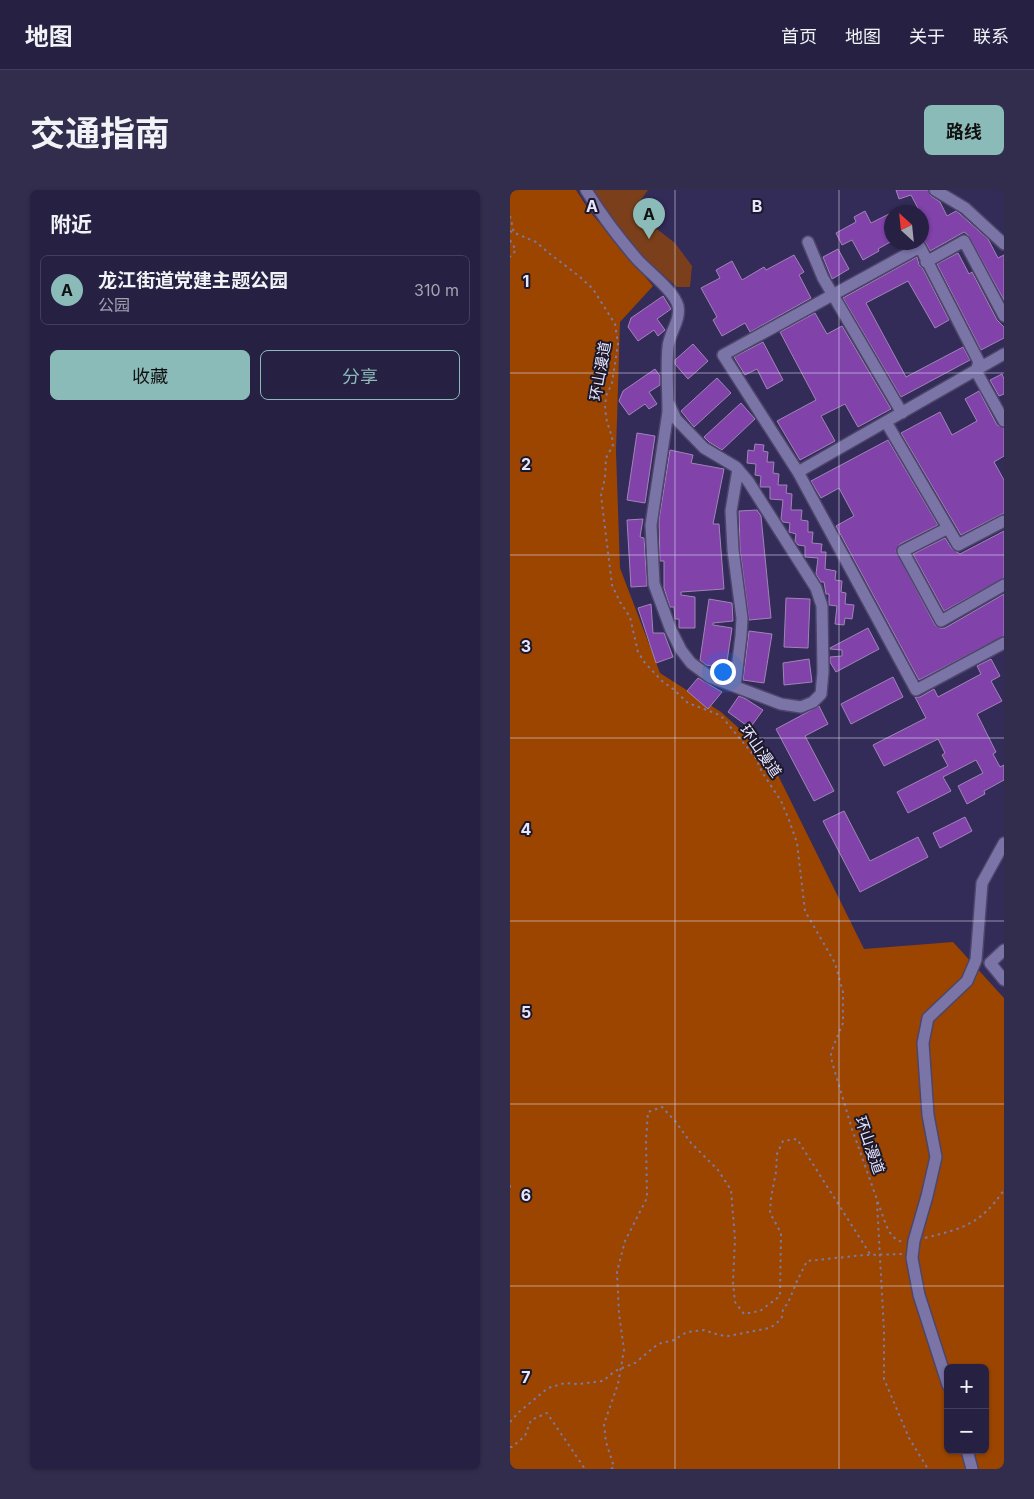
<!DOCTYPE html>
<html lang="zh">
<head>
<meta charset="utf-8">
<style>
  :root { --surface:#262042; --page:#322d4d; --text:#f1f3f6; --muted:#a4a3b2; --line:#423e5b; --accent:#8bbbb9 }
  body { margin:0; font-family:Inter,"Noto Sans SC",sans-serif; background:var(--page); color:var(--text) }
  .controls { position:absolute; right:15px; bottom:15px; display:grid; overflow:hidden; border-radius:8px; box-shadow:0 1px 4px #0004 }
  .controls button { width:45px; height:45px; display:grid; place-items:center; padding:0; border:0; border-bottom:1px solid var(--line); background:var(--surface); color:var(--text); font:25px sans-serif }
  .compass { position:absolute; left:374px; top:15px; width:45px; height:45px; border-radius:50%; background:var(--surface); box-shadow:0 1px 4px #0004; rotate:333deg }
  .you { position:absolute; left:212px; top:481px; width:18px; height:18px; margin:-12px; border:4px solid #fff; border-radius:50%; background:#1a73e8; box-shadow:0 0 0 8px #1a73e833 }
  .badge { display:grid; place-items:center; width:32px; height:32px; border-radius:50%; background:var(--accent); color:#111; font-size:16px; font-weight:700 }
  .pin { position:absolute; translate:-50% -41px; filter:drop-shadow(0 1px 2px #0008) }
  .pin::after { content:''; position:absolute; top:26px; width:18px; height:15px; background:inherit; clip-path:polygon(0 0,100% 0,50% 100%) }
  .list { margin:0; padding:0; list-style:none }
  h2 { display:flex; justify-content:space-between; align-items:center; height:65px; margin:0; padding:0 20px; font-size:21px }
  h2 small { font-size:16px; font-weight:400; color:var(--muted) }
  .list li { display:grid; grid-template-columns:32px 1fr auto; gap:15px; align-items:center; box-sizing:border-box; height:70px; margin:0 10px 10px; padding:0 10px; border:1px solid var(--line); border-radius:8px }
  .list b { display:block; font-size:19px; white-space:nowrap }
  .list p { margin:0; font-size:16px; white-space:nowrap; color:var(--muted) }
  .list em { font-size:16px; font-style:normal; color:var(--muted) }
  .actions { display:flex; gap:10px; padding:15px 20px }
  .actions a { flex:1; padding:11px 0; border:1px solid var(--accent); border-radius:8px; text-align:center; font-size:18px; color:var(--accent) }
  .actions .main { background:var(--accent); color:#111 }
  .map { position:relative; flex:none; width:494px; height:1279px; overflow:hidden; border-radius:8px }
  header { display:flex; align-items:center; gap:30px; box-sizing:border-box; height:70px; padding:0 25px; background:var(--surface); border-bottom:1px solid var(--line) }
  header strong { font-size:24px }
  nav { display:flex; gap:28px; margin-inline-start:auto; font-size:18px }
  .intro { display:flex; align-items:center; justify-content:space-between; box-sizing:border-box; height:120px; padding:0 30px }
  h1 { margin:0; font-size:35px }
  .button { padding:12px 22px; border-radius:8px; background:var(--accent); color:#111; font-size:18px; font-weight:700 }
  main { display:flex; gap:30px; padding:0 30px }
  aside { flex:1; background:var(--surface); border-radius:8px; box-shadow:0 1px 4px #0004 }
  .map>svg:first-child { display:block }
  .green { fill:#7b401b }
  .forest { fill:#9b4500; fill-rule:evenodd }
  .building { fill:#8142aa; stroke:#a085b6 }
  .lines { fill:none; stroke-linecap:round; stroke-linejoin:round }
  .minor-casing { stroke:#4d456a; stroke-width:14 }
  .path { stroke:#7d789c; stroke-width:2; stroke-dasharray:2.5 4; stroke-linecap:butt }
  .minor { stroke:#7a74a7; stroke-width:11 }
  .grid { fill:none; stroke:#e8e6fd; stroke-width:1; stroke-opacity:0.55 }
  .labels { text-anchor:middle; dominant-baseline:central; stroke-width:4; stroke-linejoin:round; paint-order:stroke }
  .street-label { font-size:15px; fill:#e8e6fd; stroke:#1b182c }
  .grid-label { font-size:16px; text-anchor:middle; font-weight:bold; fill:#e8e6fd; stroke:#1b182c; stroke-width:4; stroke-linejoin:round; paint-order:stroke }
</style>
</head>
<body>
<header>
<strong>地图</strong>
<nav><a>首页</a><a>地图</a><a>关于</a><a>联系</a></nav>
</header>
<div class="intro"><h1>交通指南</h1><a class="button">路线</a></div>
<main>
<aside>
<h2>附近<small></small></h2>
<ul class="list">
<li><span class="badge">A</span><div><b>龙江街道党建主题公园</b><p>公园</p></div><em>310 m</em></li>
</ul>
<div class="actions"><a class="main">收藏</a><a>分享</a></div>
</aside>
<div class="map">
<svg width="494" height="1279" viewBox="0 0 494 1279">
  <rect width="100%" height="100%" fill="#332b58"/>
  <path class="green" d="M82,0H138L126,17L134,29L165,53L182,76L180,97H167L134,68L91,14Z"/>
  <path class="forest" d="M0,0H66L81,23L143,96L110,132L106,261L110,378L150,483L211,522L258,565L354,759L443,752L494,808V1279H0ZM438,1178H475V1260H438Z"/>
  <path class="building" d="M386,0H418L421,6L430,12L437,26L446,21L450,24L478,49L488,68L494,65V110L458,45L454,42L420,61L416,53L412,50V39L417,36L412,22H410L401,5L389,9Z
    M355,21L361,33L379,24L382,28V51L368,59L369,61L353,70L342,50L332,55L326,43L346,32L344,27Z
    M328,59L339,79L322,89L313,67Z
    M448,63L459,84L462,82L487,130L494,137V148L471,160L427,74Z
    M284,65L294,82L289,85L301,108L240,142L235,133L212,146L203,130L207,127L191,98L210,88L206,80L222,71L232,90L254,77L256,80Z
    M407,67L409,75L413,79L439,130L425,138L398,91L356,113L396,187L453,157L460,170L391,207L333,108Z
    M153,106L161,119L147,129L155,140L148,146L144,140L128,151L118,137L121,128Z
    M305,123L317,144L332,136L381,219L348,237L335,214L311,226L325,251L290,270L267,231L306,210L270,142Z
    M253,152L273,190L257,199L247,179L235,185L224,167Z
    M183,154L198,171L178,189L165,174V170Z
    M145,179L150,186V195L139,202L147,214L139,219L135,214L119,225L109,211L113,201Z
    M492,184L494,189V204L489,206L480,190Z
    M207,188L221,203L184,237L171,221Z
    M469,201L487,235L494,238V266L484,272L494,290V323L451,345L391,243L430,222L442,245L467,231L455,209Z
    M231,213L245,229L212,260L199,252L194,247Z
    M127,243L145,246L135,313L117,310Z
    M378,250L428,335L390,354L386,361L425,435L430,438H435L494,404V446L409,490L326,336L344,326L329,298L311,308L301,291Z
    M245,254L254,255L253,261L258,262L257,272H264L263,283L269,284L268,295H277L276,303L282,304L281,320H292L291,330L298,331V342H303L302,353L312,354L311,362H316L315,379L326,381L325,390L332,391L331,402L336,403L335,414L344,415L342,429L335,428L334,435L325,434L327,416L319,415V404H316L314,392H311L306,384L308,368L295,367V356L288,355L285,351L286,344L279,342L280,333L273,332L271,329L273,310L260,309V297H250L251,286L245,285L246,274L237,273L238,260L244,261Z
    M160,260L183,265L181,273L214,279L203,334H209L214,399L171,402V405L185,407V438H169V429H165L164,417H160L154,398V371H150L149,330Z
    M247,320L251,326L261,428L239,430L230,359L229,321Z
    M133,329L130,347L134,348L137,396L121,397L117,330Z
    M494,341V388L434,421L403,364L435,348L442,359L450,364Z
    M276,408L300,409L298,458L274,457Z
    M199,409L222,413L223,431L203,433V435L222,438L216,478L196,475L190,470Z
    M141,414L143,443H154L163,467L146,473L128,418Z
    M358,438L369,459L326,482L320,472V467L332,466V460L320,459V458Z
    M239,441L262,444L254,493L233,490Z
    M299,469L302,492L274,495L273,473Z
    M481,469L490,486L481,491L492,511L467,524L486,562L483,564L490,577L494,575V590L474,601L475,604L457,614L448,596L473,583L466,570L433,587L441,601L398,623L387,602L438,576L432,565L435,563L428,549L374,576L363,555L416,528L405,507H410L424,499L428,507L471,484L467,476Z
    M383,487L393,507L341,534L331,514Z
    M188,488L212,502L198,519L177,501Z
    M229,506L236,509L253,520L240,538L218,522Z
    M309,516L318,534L295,546L324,601L304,611L266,539Z
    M334,621L360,671L408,647L418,667L350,702L313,631Z
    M455,627L462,641L430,658L423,643Z"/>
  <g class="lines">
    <defs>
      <path id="minor" d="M76,0C90,23 108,47 126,68C136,80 164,100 168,116C171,131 159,143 158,157C156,178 158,200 158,222L141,335L144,394L161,440L171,460L181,473L200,487L271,514L291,517L303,512L311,504L313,482L312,416L306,398L238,291L226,277L194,258L166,229L158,212
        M425,0L455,18L494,54
        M298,52L313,88L392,223
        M416,72L454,51L494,126
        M466,181L469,172L410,57L213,165L288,282L406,500L494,453
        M466,181L494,231
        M376,232L448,355L494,331
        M288,282L494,164
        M438,338L393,361L431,431L494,395
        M225,496L231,446L232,428L223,360L221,321L228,279
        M494,760L480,773L494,790
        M438,1195L409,1105L402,1068L404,1051L417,1006L426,967L418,925L413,853L418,828L457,791L466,770L472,693L494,653
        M457,1260L462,1279"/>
    </defs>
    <use href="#minor" class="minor-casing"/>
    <path class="path" d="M0,26L4,43
      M0,41L26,52L40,64L69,86L83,99L105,134L108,154L102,193L96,206L95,219L97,232L102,247L103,255L96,268L95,288L91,305L102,395L110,412L120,427L128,462L135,473L152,491L163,499L178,513L207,524L213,528L245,567L252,582L271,611L279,630L287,653L295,721L325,773L333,802V833L323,857L321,864L322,872L342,939L376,1035C380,1044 384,1050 393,1052
      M0,50L6,60L0,67
      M0,995V998
      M367,1012L374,1141V1189L399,1248L418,1279
      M415,1048C453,1038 470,1035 494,1000
      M0,1232L9,1222L38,1198L55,1193L68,1194L93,1191L105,1181L125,1173L148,1154L164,1150L177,1142L194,1140L209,1145L218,1146L259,1138L266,1134L272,1127L273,1119L278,1113L287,1091L297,1071L354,1065L394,1064
      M0,1257H2L15,1246L21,1230L37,1223L75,1279
      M101,1279L104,1277L96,1252L94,1234L108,1194L114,1160L109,1124L107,1082L115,1051L137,1008L136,950L138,922L152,917L165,931L181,953L208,980L221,1000L225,1049L223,1092L225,1112L234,1124L250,1121L270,1106L271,1043L260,1023L261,1008L266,982L267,964L273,951L287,949L360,1064"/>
    <use href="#minor" class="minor"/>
  </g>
  <path class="grid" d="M165,0V1279M329,0V1279M0,183H494M0,365H494M0,548H494M0,731H494M0,914H494M0,1096H494"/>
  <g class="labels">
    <g class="street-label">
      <text transform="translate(90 181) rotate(-80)">环山漫道</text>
      <text transform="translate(251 561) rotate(55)">环山漫道</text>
      <text transform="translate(360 955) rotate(71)">环山漫道</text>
    </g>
  </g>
  <g class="grid-label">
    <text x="82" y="22">A</text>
    <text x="247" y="22">B</text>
    <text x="16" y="97">1</text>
    <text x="16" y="280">2</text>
    <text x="16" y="462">3</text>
    <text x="16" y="645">4</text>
    <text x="16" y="828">5</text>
    <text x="16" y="1011">6</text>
    <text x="16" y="1193">7</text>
  </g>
</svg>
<div class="controls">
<button>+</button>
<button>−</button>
</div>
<svg class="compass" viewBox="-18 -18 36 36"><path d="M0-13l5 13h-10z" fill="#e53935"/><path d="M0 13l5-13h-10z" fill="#a4a3b2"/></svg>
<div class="you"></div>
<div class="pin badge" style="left:139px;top:49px">A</div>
</div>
</main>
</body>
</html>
